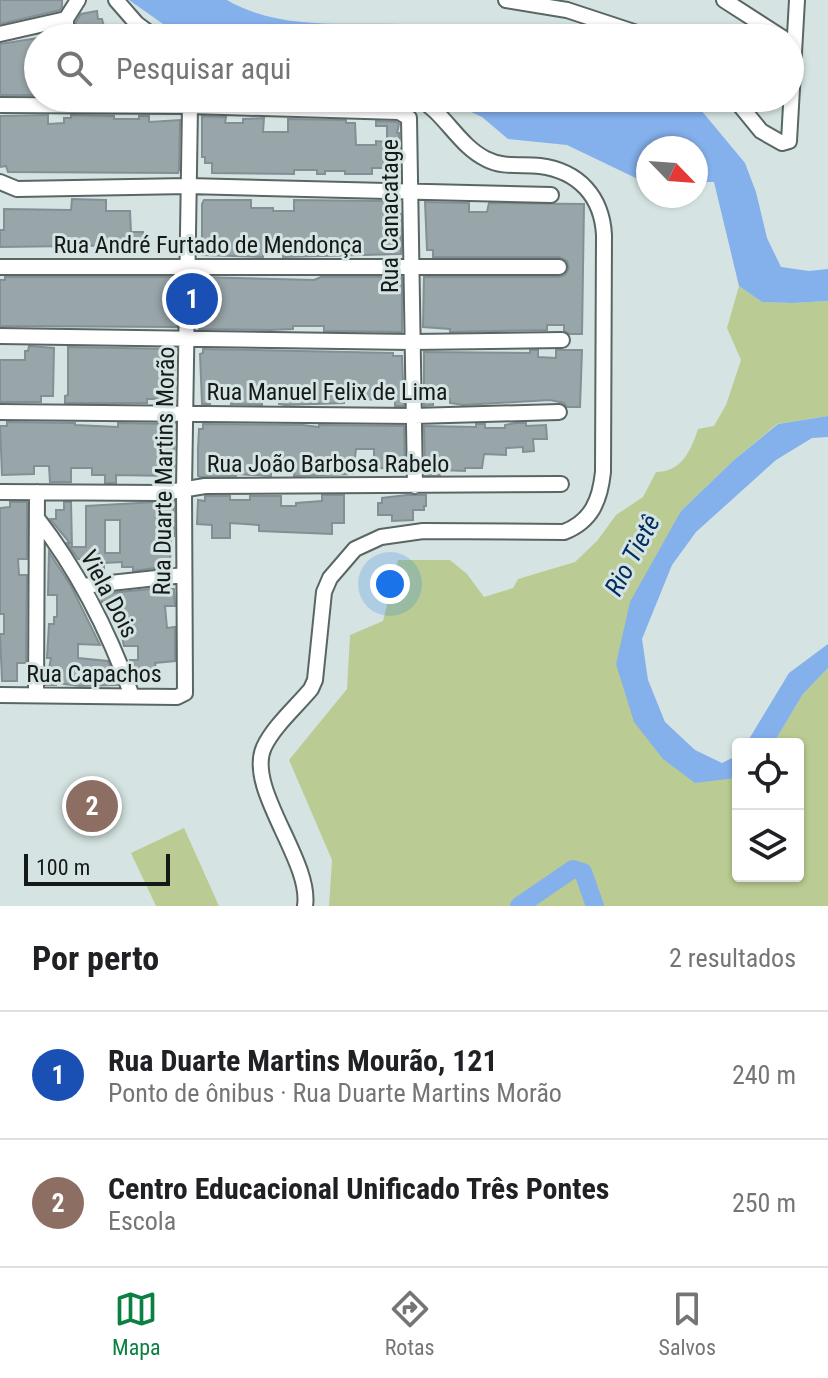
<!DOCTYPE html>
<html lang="pt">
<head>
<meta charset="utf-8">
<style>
  :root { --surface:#fff; --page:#f2f2f2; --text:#202124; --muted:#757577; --line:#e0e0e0; --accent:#0b8043 }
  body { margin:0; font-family:"Roboto Condensed",sans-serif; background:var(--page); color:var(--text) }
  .controls { position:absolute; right:24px; bottom:24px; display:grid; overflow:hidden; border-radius:8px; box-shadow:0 2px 6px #0004 }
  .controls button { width:72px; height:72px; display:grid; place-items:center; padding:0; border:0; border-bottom:2px solid var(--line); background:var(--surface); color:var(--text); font:40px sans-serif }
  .compass { position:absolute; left:636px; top:136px; width:72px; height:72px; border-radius:50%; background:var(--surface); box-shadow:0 2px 6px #0004; rotate:115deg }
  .scale { position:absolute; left:24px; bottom:20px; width:146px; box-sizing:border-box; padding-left:8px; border:4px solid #151a19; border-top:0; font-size:22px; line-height:28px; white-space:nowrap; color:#151a19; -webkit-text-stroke:6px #d5e4e2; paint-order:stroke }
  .you { position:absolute; left:390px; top:584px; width:28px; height:28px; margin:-20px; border:6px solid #fff; border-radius:50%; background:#1a73e8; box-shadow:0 0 0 12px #1a73e833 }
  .badge { display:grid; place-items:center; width:52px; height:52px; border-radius:50%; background:var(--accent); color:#fff; font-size:26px; font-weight:700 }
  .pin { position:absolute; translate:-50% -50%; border:4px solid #fff; box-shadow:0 2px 8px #0006 }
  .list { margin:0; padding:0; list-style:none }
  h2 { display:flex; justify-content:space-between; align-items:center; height:104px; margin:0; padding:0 32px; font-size:34px }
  h2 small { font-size:26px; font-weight:400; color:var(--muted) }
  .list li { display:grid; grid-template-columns:52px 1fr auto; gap:24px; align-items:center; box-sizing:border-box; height:128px; padding:0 32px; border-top:2px solid var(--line) }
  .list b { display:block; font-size:30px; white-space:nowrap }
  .list p { margin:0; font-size:26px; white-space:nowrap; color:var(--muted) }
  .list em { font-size:26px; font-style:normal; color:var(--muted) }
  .icon { flex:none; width:44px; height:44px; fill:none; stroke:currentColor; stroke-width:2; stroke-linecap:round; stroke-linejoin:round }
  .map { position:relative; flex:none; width:828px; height:906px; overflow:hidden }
  .search { position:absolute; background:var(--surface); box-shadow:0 2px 6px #0004; left:24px; right:24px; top:24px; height:88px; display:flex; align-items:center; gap:20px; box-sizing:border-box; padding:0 28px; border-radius:44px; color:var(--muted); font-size:30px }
  .sheet { height:360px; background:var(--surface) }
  nav { display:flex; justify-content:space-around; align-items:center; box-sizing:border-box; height:112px; border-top:2px solid var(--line); background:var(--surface); font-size:22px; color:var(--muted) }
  nav a { display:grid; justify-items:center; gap:4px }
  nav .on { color:var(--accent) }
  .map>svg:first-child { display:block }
  .green { fill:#bacc93 }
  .water { fill:#84b0eb }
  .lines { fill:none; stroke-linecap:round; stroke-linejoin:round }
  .river { stroke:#84b0eb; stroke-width:18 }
  .building { fill:#98a5a9; stroke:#838f94; stroke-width:2; fill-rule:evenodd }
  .minor-casing { stroke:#596664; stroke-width:18 }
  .minor { stroke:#fff; stroke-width:14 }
  .labels { text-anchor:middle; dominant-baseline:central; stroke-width:6; stroke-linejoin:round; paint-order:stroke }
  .street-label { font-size:24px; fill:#151a19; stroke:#d5e4e2 }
  .water-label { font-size:26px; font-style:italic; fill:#022e62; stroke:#d5e4e2 }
</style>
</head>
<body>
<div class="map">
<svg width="828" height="906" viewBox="0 0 828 906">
  <rect width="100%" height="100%" fill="#d5e4e2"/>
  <path class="green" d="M739,286L762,302L793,303L828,301V416L777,424L734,460L681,511L616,664L695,783L738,776V876H798V744H773L803,694L828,668V906H329L332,860L289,760L347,689L350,635L383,621L398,560H450L467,574L484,597L513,588L518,579L575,562L597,541L616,515L643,497L656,472C682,472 691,450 698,429L714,426L726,405L741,360L727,328Z
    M184,828L219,906H156L131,853Z"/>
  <path class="water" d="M129,0H227C280,31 343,22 401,24C444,26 487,31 529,38H187L173,31Z
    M441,98H691L745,163L756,192L767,238L781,267L809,271L828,269V301L793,303L762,302L739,286L714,182H696V148H648V182H644L567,145L508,139L482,117Z
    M828,416V437L812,438L776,460L696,532L672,565L642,639L648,680L665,722L695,750L722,763L738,755V776L735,778L695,783L663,759L634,722L616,664L630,602L681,511L734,460L778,424Z
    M828,644V668L803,694L773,744H746L789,673Z"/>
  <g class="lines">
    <path class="river" d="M519,906L573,869L583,872L595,906"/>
  </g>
  <path class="building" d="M0,0H62V7L60,10L0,24Z
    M97,11L98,19H102L107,38H98V34L76,35V22L81,14Z
    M38,38V95H0V44Z
    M48,115V124L64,123V118H71V115L114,116V119H139V116H149V122L180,120L179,170L178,173L8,172L6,166L0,167V116Z
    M202,116L226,117L225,123H243V119L264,118L263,132H288V119L346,120V123H355L356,145H376V141L387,142V126H376V121L396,122L399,124L397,133H399L400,168H372V174H345V171H325V174H317V170H294V174L212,173V163H205V157H202Z
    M72,199L106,200V211H130L131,232H143V245L0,247V230H4V209L71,210Z
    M204,200H251V208H273V211H294V200L386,201V206H394V214H401V254L283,257V252H263V257L202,255V204Z
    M425,202L469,203V212H487L489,203L584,204L582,334H570L564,331V325H547V330L450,332V329L423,327L424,277H559L565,275L569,268L567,261L559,257H433V250H427Z
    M5,277H177V327L0,326V280H5Z
    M200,277L314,280L321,277H402V332L324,331V326H293V329L270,330L199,329Z
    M29,346L54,348L53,396H41V402H0V360H25V351H28Z
    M68,347L175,349L174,399H147V403H65V396L68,395Z
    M203,349L393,353V356H402L404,406H395V400L344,399V403L285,405L279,404V396L262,395V405L231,404V399H210V404H202L200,354L203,353Z
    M530,350H538V357L556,358V350H582L580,407H567L564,403L550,400L463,405L450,403V399H433V405L424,406V352L530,353Z
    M7,422L75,423V425L118,427V423L175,424L174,467H167V476L116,475V483H105V475H92V468H71V482H50L49,466H34V474L2,475L0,426H7Z
    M515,423H526V426L546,425L547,439H533L534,451L523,452V447L506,448V455L484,454L482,468H465V471L440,470V475H425L424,426L476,427V424H485V428H505V425Z
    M203,424L303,425L319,427V425L404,426L405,471L374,467V449H356L353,474L294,476L295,467L271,466V476L236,474V476L200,477L198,476V449L199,429H203Z
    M322,495H344V523H332V534L259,531V525L230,523V538H212V525L197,524L198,500L205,501V496H230V500H250V496H281V506H296V503L322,501Z
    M407,495H426V506H424V510H413V520L392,521V515H378V503H382V498Z
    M174,501V536H171L170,566L133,571V567H122V562L104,563V573H93L90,559H78L67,543H70L50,519H56V510H64V502H71L72,547H86V506ZM105,520H120V553H105Z
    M10,502H27V559H18L19,575H27L26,663H17V681H2L0,634H4V614H0V508L10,507Z
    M49,552L71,586L100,645L78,644V658L108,661L117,685L80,686L56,683V685H46L51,658H47L49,624H54V617H57V595H48Z
    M150,589H174L175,606H165L167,628L175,627V661L155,663L158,680L140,682L139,672L134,673L130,660H138V646H124L114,600L102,602L100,594Z"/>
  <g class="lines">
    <defs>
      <path id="minor" d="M116,0L137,24L156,38
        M506,0L567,10L652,38
        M724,0L783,38
        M0,34L66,19
        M66,38V19L78,0
        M734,98L761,131L782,143L789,141L797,0
        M0,105L190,106L399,112L409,118L415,486
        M0,182L17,189L188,186L551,195
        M0,267H559
        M0,336L412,342L562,340
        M0,412L414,416L559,412
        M0,492L163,493L205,486L561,484
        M37,518C79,572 109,632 132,696
        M83,586L184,575
        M0,695L177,697L185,693L184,489L190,106
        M36,695L37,492
        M305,906C312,861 245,788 264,747C274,726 296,707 311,689L315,680L324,592L330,578L355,549L381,537L423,531L564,532C592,521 600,500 603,472L604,235C602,197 579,171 540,166C522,164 503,168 486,159C458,145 445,113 418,98"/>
    </defs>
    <use href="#minor" class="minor-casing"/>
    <use href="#minor" class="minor"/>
  </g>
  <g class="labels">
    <g class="street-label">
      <text transform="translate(390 216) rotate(-90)">Rua Canacatage</text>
      <text x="208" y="245">Rua André Furtado de Mendonça</text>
      <text x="327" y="392">Rua Manuel Felix de Lima</text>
      <text x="328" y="464">Rua João Barbosa Rabelo</text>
      <text transform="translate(164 471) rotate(-89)">Rua Duarte Martins Morão</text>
      <text transform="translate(109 594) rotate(62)">Viela Dois</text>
      <text x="94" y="674">Rua Capachos</text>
    </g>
    <g class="water-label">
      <text transform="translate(632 555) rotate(-62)">Rio Tietê</text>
    </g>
  </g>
</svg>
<div class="controls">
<button><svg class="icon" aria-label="locate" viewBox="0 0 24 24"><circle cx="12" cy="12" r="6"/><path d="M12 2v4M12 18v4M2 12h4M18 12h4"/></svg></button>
<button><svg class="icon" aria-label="layers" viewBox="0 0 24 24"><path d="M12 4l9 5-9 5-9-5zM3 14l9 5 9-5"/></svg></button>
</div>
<svg class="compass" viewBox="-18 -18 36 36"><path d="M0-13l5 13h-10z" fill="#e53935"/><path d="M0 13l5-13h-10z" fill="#757577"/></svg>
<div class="scale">100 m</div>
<div class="you"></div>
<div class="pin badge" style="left:192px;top:299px;background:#1a4fb4">1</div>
<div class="pin badge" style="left:92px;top:806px;background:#8d6e63">2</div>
<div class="search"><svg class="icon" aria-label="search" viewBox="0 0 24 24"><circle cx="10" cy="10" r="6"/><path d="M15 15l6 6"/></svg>Pesquisar aqui</div>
</div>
<section class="sheet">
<h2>Por perto<small>2 resultados</small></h2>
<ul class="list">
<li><span class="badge" style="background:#1a4fb4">1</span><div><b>Rua Duarte Martins Mourão, 121</b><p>Ponto de ônibus · Rua Duarte Martins Morão</p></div><em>240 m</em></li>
<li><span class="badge" style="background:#8d6e63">2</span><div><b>Centro Educacional Unificado Três Pontes</b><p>Escola</p></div><em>250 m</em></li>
</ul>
</section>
<nav>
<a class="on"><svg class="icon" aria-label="map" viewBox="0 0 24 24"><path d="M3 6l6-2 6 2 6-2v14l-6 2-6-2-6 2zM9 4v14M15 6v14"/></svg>Mapa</a>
<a><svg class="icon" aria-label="directions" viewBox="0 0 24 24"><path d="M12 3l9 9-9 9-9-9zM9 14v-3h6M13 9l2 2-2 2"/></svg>Rotas</a>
<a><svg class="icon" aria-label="saved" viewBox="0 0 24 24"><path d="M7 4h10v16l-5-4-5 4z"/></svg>Salvos</a>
</nav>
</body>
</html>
